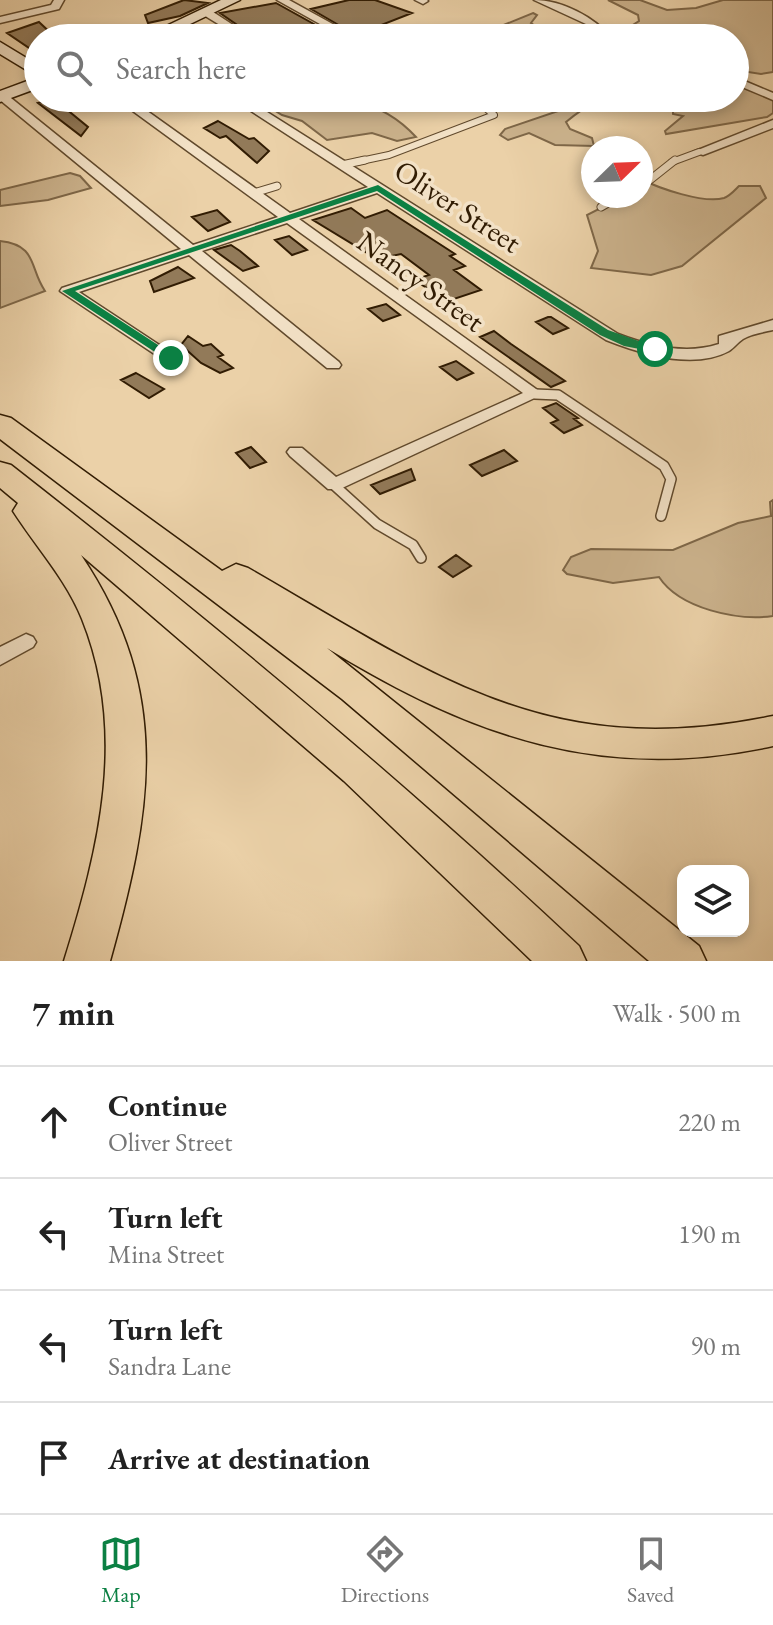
<!DOCTYPE html>
<html lang="en">
<head>
<meta charset="utf-8">
<style>
  :root { --surface:#fff; --page:#f2f2f2; --text:#222; --muted:#767676; --line:#e0e0e0; --accent:#0b8043 }
  body { margin:0; font-family:"EB Garamond",serif; background:var(--page); color:var(--text) }
  .controls { position:absolute; right:24px; bottom:24px; display:grid; overflow:hidden; border-radius:16px; box-shadow:0 4px 12px #0003 }
  .controls button { width:72px; height:72px; display:grid; place-items:center; padding:0; border:0; border-bottom:2px solid var(--line); background:var(--surface); color:var(--text); font:40px sans-serif }
  .compass { position:absolute; left:581px; top:136px; width:72px; height:72px; border-radius:50%; background:var(--surface); box-shadow:0 4px 12px #0003; rotate:67deg }
  .stop { position:absolute; width:24px; height:24px; margin:-18px; border:6px solid #0b8043; border-radius:50%; background:#fff }
  .stop.end { background:#0b8043; border-color:#fff; box-shadow:0 2px 8px #0008 }
  .list { margin:0; padding:0; list-style:none }
  h2 { display:flex; justify-content:space-between; align-items:center; height:104px; margin:0; padding:0 32px; font-size:34px }
  h2 small { font-size:26px; font-weight:400; color:var(--muted) }
  .list li { display:grid; grid-template-columns:52px 1fr auto; gap:24px; align-items:center; box-sizing:border-box; height:112px; padding:0 32px; border-top:2px solid var(--line) }
  .list b { display:block; font-size:30px; white-space:nowrap }
  .list p { margin:0; font-size:26px; white-space:nowrap; color:var(--muted) }
  .list em { font-size:26px; font-style:normal; color:var(--muted) }
  .icon { flex:none; width:44px; height:44px; fill:none; stroke:currentColor; stroke-width:2; stroke-linecap:round; stroke-linejoin:round }
  .map { position:relative; flex:none; width:773px; height:961px; overflow:hidden }
  .search { position:absolute; background:var(--surface); box-shadow:0 4px 12px #0003; left:24px; right:24px; top:24px; height:88px; display:flex; align-items:center; gap:20px; box-sizing:border-box; padding:0 28px; border-radius:44px; color:var(--muted); font-size:30px }
  .sheet { height:552px; background:var(--surface) }
  nav { display:flex; justify-content:space-around; align-items:center; box-sizing:border-box; height:112px; border-top:2px solid var(--line); background:var(--surface); font-size:22px; color:var(--muted) }
  nav a { display:grid; justify-items:center; gap:4px }
  nav .on { color:var(--accent) }
  .map>svg:first-child { display:block }
  .green { fill:#cbb28c; stroke:#7e6748; stroke-width:2 }
  .building { fill:#927a59; stroke:#311c03; stroke-width:2 }
  .lines { fill:none; stroke-linecap:round; stroke-linejoin:round }
  .service-far2-casing { stroke:#60492c; stroke-width:8 }
  .service-far1-casing { stroke:#60492c; stroke-width:9 }
  .service-casing { stroke:#60492c; stroke-width:12 }
  .minor-casing { stroke:#60492c; stroke-width:3 }
  .secondary-casing { stroke:#311c03; stroke-width:3 }
  .motorway-casing { stroke:#311c03; stroke-width:3 }
  .service-far2 { stroke:#f2e1c6; stroke-width:6 }
  .service-far1 { stroke:#f2e1c6; stroke-width:7 }
  .service { stroke:#f2e1c6; stroke-width:9 }
  .minor { fill:#f2e1c6; fill-rule:evenodd }
  .secondary { fill:#f2e1c6; fill-rule:evenodd }
  .motorway { fill:#ebd1a8; fill-rule:evenodd }
  .route { fill:#0b8043 }
  .labels { text-anchor:middle; dominant-baseline:central; stroke-width:7; stroke-linejoin:round; paint-order:stroke }
  .far-street-label { font-size:30px; fill:#311c03; stroke:#f2e1c6 }
</style>
</head>
<body>
<div class="map">
<svg width="773" height="961" viewBox="0 0 773 961">
  <rect width="100%" height="100%" fill="#ebd1a8"/>
  <filter id="stains"><feTurbulence type="fractalNoise" baseFrequency=".0025" numOctaves="4"/><feColorMatrix values="0 0 0 0 .2 0 0 0 0 .09 0 0 0 0 .02 0 0 0 .5 -.17"/></filter>
  <radialGradient id="worn" r=".72"><stop offset=".6" stop-color="#630" stop-opacity="0"/><stop offset="1" stop-color="#630" stop-opacity=".3"/></radialGradient>
  <path class="green" d="M608,0H640L667,10L696,8L723,0H773V72L761,74L735,70V38H641L625,30L639,21L638,15Z
    M533,13L537,15L531,23L551,38H452L489,31Z
    M735,82L773,98V113L767,117L666,134L665,131L683,116L673,114V103L666,98H735Z
    M263,98C323,98 372,89 416,137L397,141L372,133L327,140L302,121L282,115L260,101Z
    M551,98H639L628,107C596,103 592,100 566,122L570,129L592,138L594,146L555,145L529,133L508,140L500,135L505,129L564,109V105Z
    M70,173L80,176L91,188L48,200L0,206V190Z
    M641,179C658,188 704,204 724,198C730,196 735,190 739,186H760L766,198L682,266L651,275L591,268L598,251L587,215L603,207L595,196H641Z
    M0,241C38,245 29,268 45,291L0,308Z
    M773,500V616C738,621 680,609 659,577L613,583L567,574L563,570L571,557L591,549L673,550L738,523L771,516L770,502Z"/>
  <path class="building" d="M184,0L208,3L180,16L148,23L145,15Z
    M349,0H375L412,13L376,27L398,38H361L311,9Z
    M276,3L339,38H256L220,13Z
    M39,22L56,38H38V54L7,33Z
    M54,99L88,127L81,136L38,103Z
    M218,121L249,139L254,138L269,151L257,163L226,136L220,138L204,128Z
    M351,208L365,218L387,210L455,254L450,256L465,266L454,270L481,290L448,301L414,280L429,275L401,254L377,259L313,220Z
    M217,210L230,222L208,231L192,217Z
    M289,236L307,250L292,255L275,240Z
    M231,245L240,251L258,266L243,271L214,250Z
    M178,267L194,278L154,292L150,281Z
    M386,304L400,315L383,321L368,309Z
    M548,317H551L568,328L553,334L536,322Z
    M494,331L511,344L565,381L551,387L480,337Z
    M188,336L203,346L211,344L223,355L218,357L233,368L220,373L201,363L181,345Z
    M456,361L473,373L457,380L440,367Z
    M136,373L164,389L149,398L121,380Z
    M556,403L578,418L574,419L582,425L564,433L551,423L558,420L543,408Z
    M251,447L266,462L250,468L236,453Z
    M504,450L517,461L482,476L470,465Z
    M411,469L415,480L380,494L371,485Z
    M456,555L471,566L453,577L439,567Z"/>
  <g class="lines">
    <defs>
      <path id="service-far2" d="M356,162L389,155L494,115L474,98
        M672,162L699,152"/>
      <path id="service-far1" d="M342,165L365,160
        M641,187L675,160
        M254,193L277,186
        M601,207L620,196"/>
      <path id="service" d="M535,394L558,395L664,466L671,479L661,516
        M334,485L377,524L413,545L421,558"/>
      <path id="minor" d="M54,0H64L59,9L0,23V17L51,5Z
        M277,0H289L358,38H345Z
        M415,0H427L428,1L423,4Z
        M534,0C562,0 594,17 612,38H601L586,24Z
        M206,9L210,10L253,38H241L202,14L201,12Z
        M735,77L773,93V100L735,84Z
        M0,93L6,94L193,245L278,217L115,98H129L290,213L368,187L231,98H245L618,334C649,346 686,355 719,344V336L773,320V330C764,332 751,334 743,339C738,342 734,348 729,351C694,370 641,354 606,340L377,193L299,219L543,394L340,489H328L290,456L287,452L290,448H302L336,477L523,393L287,223L202,251L339,362L341,365L339,368H327L189,255L79,292L179,358L171,363L165,361L60,291L62,288L181,249L0,100Z
        M773,120V128L703,155L693,152Z
        M26,634L33,637L36,642L33,647L0,665V647Z"/>
      <path id="secondary" d="M221,0H240L161,38H141Z
        M0,42L38,65V77L0,54Z
        M38,77V88L0,102V91Z"/>
      <path id="motorway" d="M0,415L11,418L222,571L236,564L248,568C434,675 547,763 773,716V746C603,783 472,737 327,648L699,946L706,961H649L342,699L0,439Z
        M0,462L11,465C207,618 398,776 579,946L586,961H532L344,781L81,555C173,692 152,811 110,961H64C99,849 128,733 82,619C66,579 36,547 13,511L18,503L0,488Z"/>
    </defs>
    <use href="#service-far2" class="service-far2-casing"/>
    <use href="#service-far1" class="service-far1-casing"/>
    <use href="#service" class="service-casing"/>
    <use href="#minor" class="minor-casing"/>
    <use href="#secondary" class="secondary-casing"/>
    <use href="#motorway" class="motorway-casing"/>
    <use href="#service-far2" class="service-far2"/>
    <use href="#service-far1" class="service-far1"/>
    <use href="#service" class="service"/>
    <use href="#minor" class="minor"/>
    <use href="#secondary" class="secondary"/>
    <use href="#motorway" class="motorway"/>
  </g>
  <path class="route" d="M378,185L608,330L661,349L655,352L624,346L600,335L377,191L75,291L175,356V360H167L62,291Z"/>
  <g class="labels">
    <g class="far-street-label">
      <text transform="translate(458 206) rotate(33)">Oliver Street</text>
      <text transform="translate(421 281) rotate(36)">Nancy Street</text>
    </g>
  </g>
  <rect width="100%" height="100%" filter="url(#stains)"/>
  <rect width="100%" height="100%" fill="url(#worn)"/>
</svg>
<div class="controls">
<button><svg class="icon" aria-label="layers" viewBox="0 0 24 24"><path d="M12 4l9 5-9 5-9-5zM3 14l9 5 9-5"/></svg></button>
</div>
<svg class="compass" viewBox="-18 -18 36 36"><path d="M0-13l5 13h-10z" fill="#e53935"/><path d="M0 13l5-13h-10z" fill="#767676"/></svg>
<div class="stop" style="left:655px;top:349px"></div>
<div class="stop end" style="left:171px;top:358px"></div>
<div class="search"><svg class="icon" aria-label="search" viewBox="0 0 24 24"><circle cx="10" cy="10" r="6"/><path d="M15 15l6 6"/></svg>Search here</div>
</div>
<section class="sheet">
<h2>7 min<small>Walk · 500 m</small></h2>
<ul class="list">
<li><svg class="icon" aria-label="ahead" viewBox="0 0 24 24"><path d="M12 20V5M6 11l6-6 6 6"/></svg><div><b>Continue</b><p>Oliver Street</p></div><em>220 m</em></li>
<li><svg class="icon" aria-label="left" viewBox="0 0 24 24"><path d="M17 20v-9H6M10 6l-5 5 5 5"/></svg><div><b>Turn left</b><p>Mina Street</p></div><em>190 m</em></li>
<li><svg class="icon" aria-label="left" viewBox="0 0 24 24"><path d="M17 20v-9H6M10 6l-5 5 5 5"/></svg><div><b>Turn left</b><p>Sandra Lane</p></div><em>90 m</em></li>
<li><svg class="icon" aria-label="arrive" viewBox="0 0 24 24"><path d="M6 21V4h12l-3 4 3 4H6"/></svg><div><b>Arrive at destination</b></div></li>
</ul>
</section>
<nav>
<a class="on"><svg class="icon" aria-label="map" viewBox="0 0 24 24"><path d="M3 6l6-2 6 2 6-2v14l-6 2-6-2-6 2zM9 4v14M15 6v14"/></svg>Map</a>
<a><svg class="icon" aria-label="directions" viewBox="0 0 24 24"><path d="M12 3l9 9-9 9-9-9zM9 14v-3h6M13 9l2 2-2 2"/></svg>Directions</a>
<a><svg class="icon" aria-label="saved" viewBox="0 0 24 24"><path d="M7 4h10v16l-5-4-5 4z"/></svg>Saved</a>
</nav>
</body>
</html>
